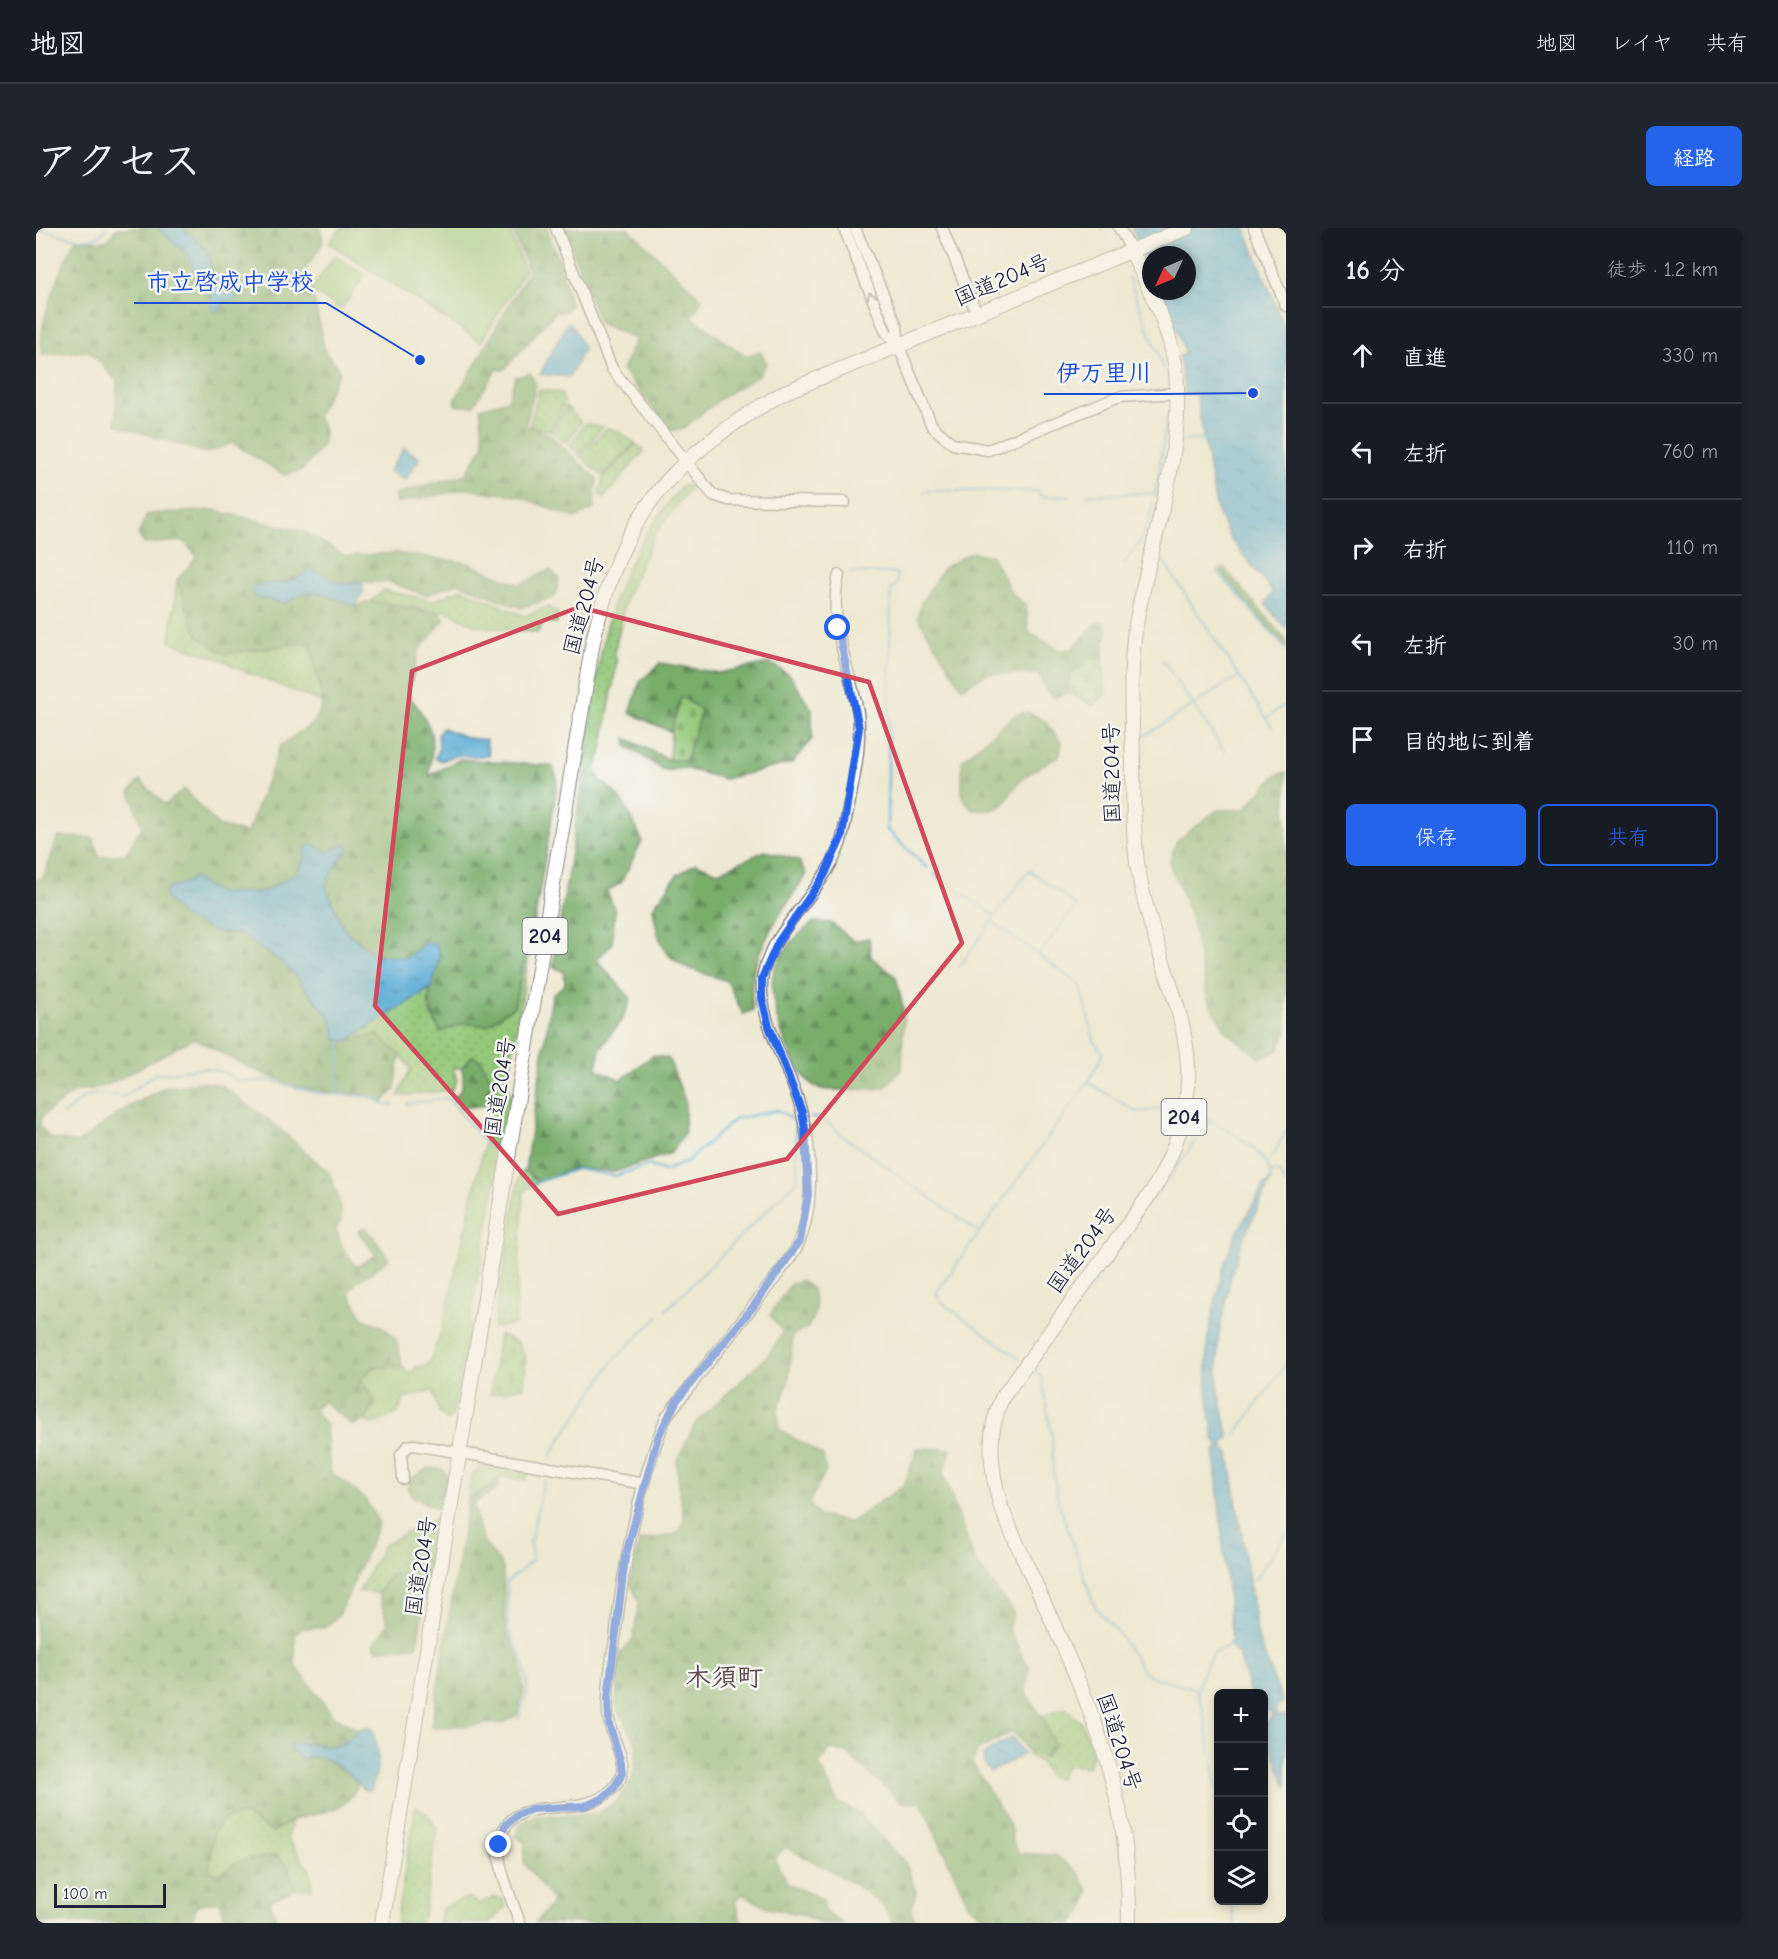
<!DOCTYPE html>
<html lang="ja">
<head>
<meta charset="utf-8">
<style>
  :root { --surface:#171b24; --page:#20242c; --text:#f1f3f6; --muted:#9ea1a6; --line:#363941; --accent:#2563eb }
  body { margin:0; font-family:"Comic Neue","Klee One",sans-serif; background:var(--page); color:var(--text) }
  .controls { position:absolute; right:18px; bottom:18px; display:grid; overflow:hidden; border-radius:9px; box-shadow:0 3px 9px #0003 }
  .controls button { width:54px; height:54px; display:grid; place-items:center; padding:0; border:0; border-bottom:2px solid var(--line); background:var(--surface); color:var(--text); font:30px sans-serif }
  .compass { position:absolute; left:1106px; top:18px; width:54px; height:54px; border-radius:50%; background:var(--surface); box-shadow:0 3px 9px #0003; rotate:226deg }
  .scale { position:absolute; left:18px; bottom:15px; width:112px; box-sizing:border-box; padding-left:6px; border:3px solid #22223b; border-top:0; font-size:16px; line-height:21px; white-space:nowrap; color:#22223b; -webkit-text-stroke:4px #f6f6f2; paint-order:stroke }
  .stop { position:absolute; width:18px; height:18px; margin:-14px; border:4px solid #2563eb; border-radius:50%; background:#fff }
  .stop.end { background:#2563eb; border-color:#fff; box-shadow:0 2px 6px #0008 }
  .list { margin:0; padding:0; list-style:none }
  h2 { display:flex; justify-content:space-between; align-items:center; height:78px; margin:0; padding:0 24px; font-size:26px }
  h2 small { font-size:20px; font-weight:400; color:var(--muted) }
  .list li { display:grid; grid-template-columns:39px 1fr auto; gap:18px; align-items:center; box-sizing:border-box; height:96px; padding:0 24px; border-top:2px solid var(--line) }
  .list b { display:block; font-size:22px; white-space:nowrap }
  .list em { font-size:20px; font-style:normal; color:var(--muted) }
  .actions { display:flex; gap:12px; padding:18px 24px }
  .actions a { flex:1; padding:14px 0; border:2px solid var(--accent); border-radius:9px; text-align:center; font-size:21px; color:var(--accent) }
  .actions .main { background:var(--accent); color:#fff }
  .icon { flex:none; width:33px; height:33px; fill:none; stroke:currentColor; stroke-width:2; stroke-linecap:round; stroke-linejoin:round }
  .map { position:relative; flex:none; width:1250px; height:1695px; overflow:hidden; border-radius:9px }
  header { display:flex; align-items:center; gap:36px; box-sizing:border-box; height:84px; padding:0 30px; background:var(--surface); border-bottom:2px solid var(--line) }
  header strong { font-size:28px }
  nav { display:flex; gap:33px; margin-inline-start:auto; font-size:21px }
  .intro { display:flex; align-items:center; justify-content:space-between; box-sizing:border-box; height:144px; padding:0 36px }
  h1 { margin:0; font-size:42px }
  .button { padding:15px 27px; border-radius:9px; background:var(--accent); color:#fff; font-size:21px; font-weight:700 }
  main { display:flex; gap:36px; padding:0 36px }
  aside { flex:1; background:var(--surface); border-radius:9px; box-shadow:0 3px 9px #0003 }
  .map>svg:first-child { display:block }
  .grass { fill:url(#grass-dots); stroke:#5c765a; stroke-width:1.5 }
  .forest { fill:url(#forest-firs); stroke:#4d6852; stroke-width:1.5 }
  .cemetery { fill:url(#cemetery-stones); stroke:#5c765a; stroke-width:1.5 }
  .garden { fill:#95c97a; stroke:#5c765a; stroke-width:1.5 }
  .water { fill:url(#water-ripples); stroke:#3e6788; stroke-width:1.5 }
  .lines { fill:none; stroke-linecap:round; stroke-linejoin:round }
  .stream { stroke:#5aacd5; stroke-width:2 }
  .secondary-casing { stroke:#888686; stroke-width:13 }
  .highway-casing { stroke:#888686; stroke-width:16 }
  .secondary { stroke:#fff; stroke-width:10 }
  .highway { stroke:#fff; stroke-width:14 }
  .oneway { stroke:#9c9ca7 }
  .route { stroke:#2563eb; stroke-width:8 }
  .marked { fill:none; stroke:#d1495b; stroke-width:4.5; stroke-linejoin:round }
  .labels { text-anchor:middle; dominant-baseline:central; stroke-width:5; stroke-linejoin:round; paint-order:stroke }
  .shield { fill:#f6f6f2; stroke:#626272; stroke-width:1.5 }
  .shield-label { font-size:21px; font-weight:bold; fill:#22223b }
  .street-label { font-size:22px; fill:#22223b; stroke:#f6f6f2 }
  .quarter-label { font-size:26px; font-weight:bold; fill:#5c4c50; stroke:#f6f6f2 }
  .leader { fill:none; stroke:#1d4ed8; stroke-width:2 }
  .callout-dot { fill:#1d4ed8; stroke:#f6f6f2; stroke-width:2 }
  .callout-label { font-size:24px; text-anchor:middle; font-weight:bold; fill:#1d4ed8; stroke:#f6f6f2; stroke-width:5; stroke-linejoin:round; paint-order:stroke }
</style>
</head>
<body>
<header>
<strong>地図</strong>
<nav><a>地図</a><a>レイヤ</a><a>共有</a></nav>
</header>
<div class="intro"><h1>アクセス</h1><a class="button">経路</a></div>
<main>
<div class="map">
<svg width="1250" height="1695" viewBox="0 0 1250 1695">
  <defs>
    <pattern id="grass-dots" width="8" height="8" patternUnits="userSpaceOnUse" patternTransform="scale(1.5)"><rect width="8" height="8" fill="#95c97a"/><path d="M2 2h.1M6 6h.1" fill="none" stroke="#80ac6a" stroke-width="1.8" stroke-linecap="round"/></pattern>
    <pattern id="forest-firs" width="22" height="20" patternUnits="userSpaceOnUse" patternTransform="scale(1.5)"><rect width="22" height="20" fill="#78ad6a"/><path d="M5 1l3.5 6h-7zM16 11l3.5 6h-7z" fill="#628c58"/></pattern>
    <pattern id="cemetery-stones" width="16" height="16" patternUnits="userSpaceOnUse" patternTransform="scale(1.5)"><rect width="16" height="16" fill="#95c97a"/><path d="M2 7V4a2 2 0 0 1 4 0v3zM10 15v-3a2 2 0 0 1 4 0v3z" fill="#80ac6a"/></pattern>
    <pattern id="water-ripples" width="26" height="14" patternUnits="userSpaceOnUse" patternTransform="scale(1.5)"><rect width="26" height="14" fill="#5aacd5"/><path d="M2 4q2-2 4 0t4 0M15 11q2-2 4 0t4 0" fill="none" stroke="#4a8cae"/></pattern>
  </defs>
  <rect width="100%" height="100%" fill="#f6f6f2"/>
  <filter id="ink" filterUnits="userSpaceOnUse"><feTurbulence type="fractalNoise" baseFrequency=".0167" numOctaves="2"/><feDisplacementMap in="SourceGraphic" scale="12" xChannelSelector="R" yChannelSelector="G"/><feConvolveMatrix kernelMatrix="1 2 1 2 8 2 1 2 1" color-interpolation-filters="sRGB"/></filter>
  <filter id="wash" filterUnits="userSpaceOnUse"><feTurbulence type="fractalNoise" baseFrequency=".008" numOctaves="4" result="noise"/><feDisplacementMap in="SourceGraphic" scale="24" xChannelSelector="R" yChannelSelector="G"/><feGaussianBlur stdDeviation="1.35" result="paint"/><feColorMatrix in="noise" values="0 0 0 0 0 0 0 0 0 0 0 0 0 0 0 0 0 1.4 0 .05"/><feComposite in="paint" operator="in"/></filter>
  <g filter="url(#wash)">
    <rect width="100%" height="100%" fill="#eee9d1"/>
    <path class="grass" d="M503,162L526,165L528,175L514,203L494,197Z
      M530,178L545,194L531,215L516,204Z
      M549,195L567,199L543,226L534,218Z
      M571,200L582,203L599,215L566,248L544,228Z
      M600,216L608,223L568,270L563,266L567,250Z
      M656,257L618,308L590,370L578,426L581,433L565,526L559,540L564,551L548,543C557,485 561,423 580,368C594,327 619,292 645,258Z
      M141,352L162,408L189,426L274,414L287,475L196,438L192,434L134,414Z
      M425,361L489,388L511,379L521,384V395L509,394L501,405L439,397L411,383L401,384L335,373L348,362L396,373Z
      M503,667L471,859L475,867L417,1188L411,1193L402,1182L397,1162L368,1171L361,1186L337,1196L329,1193L340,1174L324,1153L337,1139H366L374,1146L381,1139L392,1137L406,1102L455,886L450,877L460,861L436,828L426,840H417L421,852L416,862L362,868L375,840L364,827L311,813L395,760L392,780L404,804L429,795L450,798L478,778Z
      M489,942L503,954L488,963L479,1096L457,1100L484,945Z
      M446,1239L492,1245L489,1252L467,1249L432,1272L435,1248Z
      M402,1289L397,1326L381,1332L372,1343L354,1347L342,1365L323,1363L348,1316Z
      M1029,1480L1046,1495L1057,1527L1052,1539L1031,1537L1023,1550L1013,1549L1005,1535L992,1527V1523L1009,1529L1018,1517L1006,1488Z
      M380,1578L394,1589L401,1601L388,1685L384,1695H360Z
      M209,1587L236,1604L256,1593L251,1610L274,1642L276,1660L260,1661L252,1638L202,1633L184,1647L173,1644L177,1605L189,1590Z
      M458,1669L467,1671L470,1679L453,1695H402L407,1679L432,1670L444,1676Z"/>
    <path class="forest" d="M81,0H122L152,27L158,44L167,50L175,67L177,83L185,58L175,42L173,25L147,0H285L287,15L267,45L278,71L289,124L304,143L281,188L288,203L287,217L267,242L248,247L197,215L170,225L80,197L81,153L53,123L6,127C0,97 25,41 39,12L71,13Z
      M475,0H511L526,42L534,78L530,83L519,84L467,143L461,141L437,178H420L418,173L493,42Z
      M528,0H592L666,71L656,89L709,128L724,124L731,134L723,147L687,169L645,202H635L586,142L600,111L563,95Z
      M494,145L500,157L490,197L514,207L561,251L558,281L539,290L482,268L430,261L361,275L359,266L430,246L448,216L444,180L472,172L479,149Z
      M178,282L269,304L310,328L361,325L432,335L484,357L514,342L523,350L519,369L485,380L422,355L390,367L353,354H321L310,357L268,346L247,355L220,357L248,375L271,364L288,366L319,378L335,373L401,384L409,391L383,422L372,466C398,501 399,505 393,548L424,531L516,538L522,552L503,667L478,778L450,798L429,795L404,804C388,771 392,767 403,733L391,714L370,731L338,726L308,701L289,657L302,634L313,621L310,616L291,624L270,619L269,630L261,645L227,664L183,665L159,651L179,704L203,706L251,738L294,789L301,812L305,814L341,806L364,827L359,862L347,874C325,861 302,867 278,862C235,854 197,831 158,810L70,858L38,864L5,889L4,898L14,910L42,915L84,884L127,860L167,854L185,857L236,894L294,946L305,979V992L300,1001L306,1018L320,1039L340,1027L322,1004L330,999L353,1031L319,1056L313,1065L328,1091C357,1101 363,1109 366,1139H337L324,1153L340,1174L329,1193L316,1197L287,1173L278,1182L290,1197L294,1243L329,1271L343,1295L303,1387L288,1400H265L259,1407V1437L297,1488L323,1502C302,1521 297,1519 269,1514L274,1528H286L323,1554C313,1586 284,1583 257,1592C250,1595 243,1600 236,1604L209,1587L189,1590L177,1605L173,1644L184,1647L202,1633L240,1627L252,1638L260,1661L234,1673L241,1695H189L183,1673L161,1677L155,1695H0V652L7,650L22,609L58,610L63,629L90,626L106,598L94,564L104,552L129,577L148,561L182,598L211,605L244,518L277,495L287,475L274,414L189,426L162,408L141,352L161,329L148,313L108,316L102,307L111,286Z
      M936,324L956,328L976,366L990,377L993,405L1024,422L1036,421L1060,395L1067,394L1071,401L1067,433L1055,429L1035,446L1032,465L1018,470L1010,462L1003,446H951L926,460L882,389L885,375L907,340Z
      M1188,340L1250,412V419L1184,343Z
      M624,435L682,445L734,435L754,447L776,482V511L756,535L688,551L648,540L628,543L591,518L590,510L633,532L650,531L645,469L635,504L594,485L604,454Z
      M992,484L1008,492L1026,515L1023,528C1012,535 1000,540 990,548C965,567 979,586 936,582L926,568V532L979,487Z
      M548,543C581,559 593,580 606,613L585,655L571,663L579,682L576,716L561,732L595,771L586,791L564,821L561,841L585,852L617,827L633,831L649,873V904L635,925L578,944L539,940L503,954L489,942L516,767L529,756L528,744L517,738Z
      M1250,544V806L1242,823L1223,830L1190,803L1172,772L1154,686L1133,634L1141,613L1181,582H1208L1239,548Z
      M729,623L762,632L770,646C743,690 708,729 717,782L707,786L691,753C640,736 625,738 617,680L641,647L660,635L682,644Z
      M777,694L795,695L818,713L833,710L835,729L860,749L868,785L866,841L848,860C834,861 790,865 780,859C755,845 729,771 738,743C745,721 761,709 777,694Z
      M436,828L444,831L460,861L450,877L424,880L416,870C429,862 428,853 426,840Z
      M765,1052L776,1061L780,1082L772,1100L757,1107L753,1151L742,1183L743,1201L787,1228L790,1243L773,1275L782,1288L815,1294L868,1257L881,1220L916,1221L907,1245L939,1333L977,1384L972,1401L993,1439L990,1466L1006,1488L1018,1517L1008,1529L992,1523L977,1503L941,1523L936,1535L974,1597L976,1613L983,1625L1019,1627L1043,1645L1052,1663L1049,1680L1036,1695H956L933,1677L885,1575L865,1574L811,1525L794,1521L783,1536L803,1576L821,1583L870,1636L880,1664L875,1682L880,1695H856C852,1668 774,1632 749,1619L738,1631L752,1656L787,1671L789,1685L807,1695H784L765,1686L731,1680L707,1665L699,1673L706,1695H500L517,1673L488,1635L489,1615L479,1608L486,1594L500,1588L560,1586L578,1576L596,1553L601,1518L580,1476L583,1428L597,1411L603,1374L594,1355L603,1313L641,1306L648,1293L640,1234L659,1196L732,1127L747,1105L734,1087L754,1056Z
      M392,1240L406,1241L411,1247L404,1282L377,1269L371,1260L376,1250Z
      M463,1254L462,1261L437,1276L447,1313L467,1339L470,1403L484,1432L488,1463L481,1487L467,1495L395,1500L432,1272Z
      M390,1330L394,1337L381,1418L340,1422L337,1416L352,1396L342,1365L354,1347L372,1343L381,1332Z"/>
    <path class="cemetery" d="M1055,429L1067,433L1070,466L1058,477L1032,465L1035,446Z
      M645,469L665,482L650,532H633L635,504Z
      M463,1106L482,1115L490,1132L488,1159L454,1167Z"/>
    <path class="garden" d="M305,0H472L489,42L445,114L293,15Z
      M299,27L329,47L305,82L275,62Z"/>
    <path class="water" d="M122,0H147L173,25L175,42L158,44L152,27Z
      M1096,0H1209L1250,103V401L1229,376L1237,364L1194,310L1180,279L1160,166L1149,167L1143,128L1149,125L1127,63H1151V27H1115V45Z
      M178,47L185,58L201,66L202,71L189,73L182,84L177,83L175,67L167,50Z
      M532,94L536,96L548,121L533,149L504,146Z
      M368,220L384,230L368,253L353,243Z
      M273,341C285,342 294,354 308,356C315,357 320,353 327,355V365L319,378L288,366L271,364L248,375L219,369L215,363L220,357C238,356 260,356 273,341Z
      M407,500L432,510L450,512L453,528C435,530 423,523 406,533L399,530L403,521L402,506Z
      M278,616L291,624L310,616L313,621L302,634L289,657L308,702L338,726L370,730L391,714L401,717L403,733L395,760L311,813L301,812L294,789L251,738L203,706L179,704L147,689L128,668L131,661L159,651L183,665L227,664L261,645L269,630L270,619Z
      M1235,952L1207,1011L1195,1047L1182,1111V1158L1193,1210L1188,1215V1221L1193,1225L1222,1410L1247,1475L1239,1481L1242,1488L1250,1487V1559L1228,1498L1236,1489L1234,1483L1228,1484V1466L1214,1465L1203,1427L1192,1416L1196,1413L1178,1224L1183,1220L1178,1211L1171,1164V1113L1186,1043L1198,1010L1228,957Z
      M329,1499L336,1501C345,1525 344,1538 335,1562H328C317,1546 286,1520 267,1532L253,1520L254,1516C271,1514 291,1522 306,1516C314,1512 320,1503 329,1499Z
      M976,1509L988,1526L954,1544L948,1536L947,1527Z"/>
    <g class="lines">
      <path class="stream" d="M1066,0V1
        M0,2C19,0 57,25 70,0
        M1092,49L1128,141
        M1146,213L1170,211
        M888,263H1002L1005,269L1034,268
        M1050,267L1119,265
        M1119,268L1131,190
        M1124,328L1203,448
        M1088,336L1109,306L1117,276
        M1181,343L1250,422
        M813,345H861V356L855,361L851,602L891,640
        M1126,431L1189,524
        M1230,490L1236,499
        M1105,510L1203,448L1230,490L1250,476
        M898,646L959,688L923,739
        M959,688L993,642L1040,677L1003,727
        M957,694L1044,757L1058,812L1067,826L1052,854L900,1065L905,1074L983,1130
        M1052,854L1101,884L1141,878
        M302,865L305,814
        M370,876L411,870L455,921
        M1156,885C1179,894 1239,923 1234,953
        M27,887C52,864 53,863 87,869L119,846L169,840L187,844L203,854L233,852L280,865L334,869L348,876L357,877
        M775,890C793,887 800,907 817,915L943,1004
        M0,895H3
        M1237,928L1250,902
        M1235,945L1237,943L1243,945L1250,956
        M489,954L496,956L541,941L579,948L613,937L628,943L652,933L699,891L742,882L759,893L762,952L630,1082
        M1122,965L1175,892
        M1069,1041L1098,1000
        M1055,1060L1065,1047
        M998,1140L1006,1151L1016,1209L1017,1243L1022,1273L1057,1374L1062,1383L1080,1402L1110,1447L1161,1462
        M1199,1207L1250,1136
        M514,1228L578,1132L623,1088
        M1219,1351L1250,1306
        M482,1491L492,1460L487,1432L472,1402L471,1354L496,1333L494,1314L508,1253
        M1182,1570L1170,1494L1161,1462L1169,1438L1177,1425L1194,1417
        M1195,1672L1198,1695"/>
    </g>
  </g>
  <g filter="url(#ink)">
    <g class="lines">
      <defs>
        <path id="secondary" d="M520,0L576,141L677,267L692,272L809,274
          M808,0L850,104L862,118
          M819,0L861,99L863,119L896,198L917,216L952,222L1083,169L1141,165
          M906,0L941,86
          M1083,0L1095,21
          M1218,0L1250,78
          M367,1251L365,1227L372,1218L378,1217L609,1256
          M484,1695C477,1675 460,1636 463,1616C472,1561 541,1593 573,1564C578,1560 585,1552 586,1545C589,1531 577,1511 574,1497C572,1489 571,1478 572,1470C572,1450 576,1430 579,1411C587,1336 602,1259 630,1189L750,1036C755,1028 761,1021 764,1012C778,977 776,923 766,886C762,867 753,849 746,831C736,806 724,779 726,752C731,703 796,658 807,606C814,571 827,520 822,485C814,438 791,395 803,347"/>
        <path id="highway" d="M346,1695L557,413C586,284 636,229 749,164L1151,0
          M1093,1695C1093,1657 1091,1618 1083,1581C1062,1476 1006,1377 965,1279C954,1241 950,1206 966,1170L1117,962C1194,830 1124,769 1102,641C1096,606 1098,569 1097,534C1096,491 1093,445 1099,403C1112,317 1149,232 1140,144C1136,102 1112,60 1095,21"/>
      </defs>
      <use href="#secondary" class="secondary-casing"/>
      <use href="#highway" class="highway-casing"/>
      <use href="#secondary" class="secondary"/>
      <use href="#highway" class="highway"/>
    </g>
    <defs><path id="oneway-chevron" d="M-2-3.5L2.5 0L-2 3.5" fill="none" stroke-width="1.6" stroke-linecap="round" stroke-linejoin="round" transform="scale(1.5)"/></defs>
    <use class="oneway" href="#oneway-chevron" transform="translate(835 68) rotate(-112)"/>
  </g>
  <g class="lines" filter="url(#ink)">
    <path class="route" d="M463,1617L469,1598L481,1587L496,1581L549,1578L566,1571L578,1560L586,1546L585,1535L573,1496L572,1470L589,1330L622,1209L641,1172L717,1079L764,1013L772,967L769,901L766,884L733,798L726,770V750L742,714L788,648L806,608L823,500L802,400"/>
  </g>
  <path d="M0 0H1250V1695H0ZM543,379L833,454L926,715L751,931L522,986L339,778L376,443Z" fill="#eee9d1" fill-opacity=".55" fill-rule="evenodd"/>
  <path class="marked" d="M543,379L833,454L926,715L751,931L522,986L339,778L376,443Z"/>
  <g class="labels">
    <g class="shield">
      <rect x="486.5" y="690" width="45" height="36" rx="4.5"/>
      <rect x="1125.5" y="871" width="45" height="36" rx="4.5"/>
    </g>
    <g class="shield-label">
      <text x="509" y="708">204</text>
      <text x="1148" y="889">204</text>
    </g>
    <g class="street-label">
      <text transform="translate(966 52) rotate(-23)">国道204号</text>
      <text transform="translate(548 378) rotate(-75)">国道204号</text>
      <text transform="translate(1076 545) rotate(-91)">国道204号</text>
      <text transform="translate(464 859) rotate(-81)">国道204号</text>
      <text transform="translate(1046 1022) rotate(-54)">国道204号</text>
      <text transform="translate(385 1338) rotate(-81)">国道204号</text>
      <text transform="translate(1083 1514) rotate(72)">国道204号</text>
    </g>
    <g class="quarter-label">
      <text x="688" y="1450">木須町</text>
    </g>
  </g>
  <path class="leader" d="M384 132L290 75H98M1217 165L1128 166H1008"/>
  <g class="callout-dot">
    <circle cx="384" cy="132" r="6"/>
    <circle cx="1217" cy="165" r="6"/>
  </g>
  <g class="callout-label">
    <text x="194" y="62">市立啓成中学校</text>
    <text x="1068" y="153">伊万里川</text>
  </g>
</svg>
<div class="controls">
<button>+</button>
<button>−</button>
<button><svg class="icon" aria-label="locate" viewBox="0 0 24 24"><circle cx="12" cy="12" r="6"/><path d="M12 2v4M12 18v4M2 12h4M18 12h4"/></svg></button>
<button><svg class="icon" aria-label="layers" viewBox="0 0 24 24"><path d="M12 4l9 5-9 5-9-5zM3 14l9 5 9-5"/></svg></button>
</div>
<svg class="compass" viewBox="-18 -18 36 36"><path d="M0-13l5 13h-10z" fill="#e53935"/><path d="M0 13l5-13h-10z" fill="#9ea1a6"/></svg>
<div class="scale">100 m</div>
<div class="stop" style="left:802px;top:400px"></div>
<div class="stop end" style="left:463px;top:1617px"></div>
</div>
<aside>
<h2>16 分<small>徒歩 · 1.2 km</small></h2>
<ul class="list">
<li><svg class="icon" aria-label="ahead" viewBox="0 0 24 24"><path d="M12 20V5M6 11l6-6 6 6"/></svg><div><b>直進</b></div><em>330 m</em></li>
<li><svg class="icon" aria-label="left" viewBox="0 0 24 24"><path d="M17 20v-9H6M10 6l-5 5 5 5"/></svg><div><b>左折</b></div><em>760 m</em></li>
<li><svg class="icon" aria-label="right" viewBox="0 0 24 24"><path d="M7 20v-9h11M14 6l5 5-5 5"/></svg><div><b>右折</b></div><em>110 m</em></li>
<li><svg class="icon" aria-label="left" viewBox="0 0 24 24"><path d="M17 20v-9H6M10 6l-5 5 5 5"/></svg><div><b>左折</b></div><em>30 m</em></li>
<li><svg class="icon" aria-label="arrive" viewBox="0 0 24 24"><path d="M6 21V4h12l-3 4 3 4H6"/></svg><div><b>目的地に到着</b></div></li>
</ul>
<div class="actions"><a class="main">保存</a><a>共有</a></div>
</aside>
</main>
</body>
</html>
